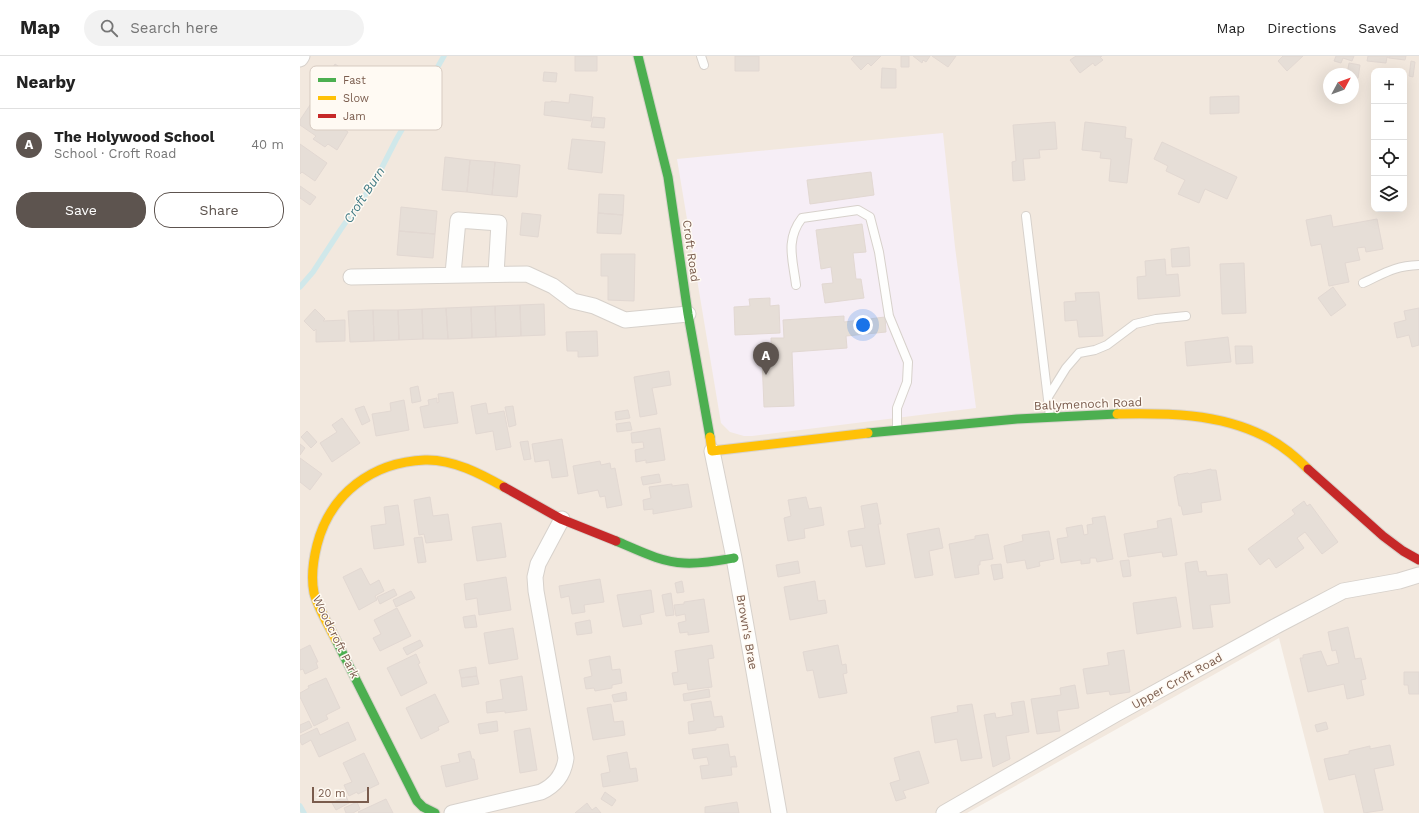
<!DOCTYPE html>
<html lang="en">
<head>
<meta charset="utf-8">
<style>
  :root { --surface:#fff; --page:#f2f2f2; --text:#222; --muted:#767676; --line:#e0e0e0; --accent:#5d544f }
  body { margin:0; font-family:"Work Sans",sans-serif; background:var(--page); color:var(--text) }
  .controls { position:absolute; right:12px; top:12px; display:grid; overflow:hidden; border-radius:8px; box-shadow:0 4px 16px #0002 }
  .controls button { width:36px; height:36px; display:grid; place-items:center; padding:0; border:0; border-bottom:1px solid var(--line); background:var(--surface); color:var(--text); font:20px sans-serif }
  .compass { position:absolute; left:1023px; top:12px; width:36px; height:36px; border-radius:50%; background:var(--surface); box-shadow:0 4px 16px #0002; rotate:49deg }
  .scale { position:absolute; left:12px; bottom:10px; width:57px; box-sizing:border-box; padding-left:4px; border:2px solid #7a5c4d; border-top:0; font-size:11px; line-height:14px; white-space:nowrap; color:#7a5c4d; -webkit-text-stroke:3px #fffaf3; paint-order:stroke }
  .you { position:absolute; left:563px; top:269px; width:14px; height:14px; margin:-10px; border:3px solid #fff; border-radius:50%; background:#1a73e8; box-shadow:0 0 0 6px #1a73e833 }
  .badge { display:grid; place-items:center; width:26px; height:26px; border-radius:50%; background:var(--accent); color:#fff; font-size:13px; font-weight:700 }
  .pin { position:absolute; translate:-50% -33px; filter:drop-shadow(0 1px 2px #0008) }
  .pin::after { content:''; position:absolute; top:21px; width:14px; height:12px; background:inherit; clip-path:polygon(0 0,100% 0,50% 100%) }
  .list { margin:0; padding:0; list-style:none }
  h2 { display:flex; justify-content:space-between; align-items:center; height:52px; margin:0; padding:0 16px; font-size:17px }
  h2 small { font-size:13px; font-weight:400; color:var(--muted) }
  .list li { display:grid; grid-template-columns:26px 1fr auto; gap:12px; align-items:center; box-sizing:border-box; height:72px; padding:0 16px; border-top:1px solid var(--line) }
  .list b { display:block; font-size:15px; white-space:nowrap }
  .list p { margin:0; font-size:13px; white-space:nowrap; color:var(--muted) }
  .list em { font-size:13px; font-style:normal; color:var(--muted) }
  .actions { display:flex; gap:8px; padding:12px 16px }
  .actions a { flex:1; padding:9px 0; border:1px solid var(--accent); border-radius:16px; text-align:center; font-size:14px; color:var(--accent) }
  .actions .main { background:var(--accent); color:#fff }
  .icon { flex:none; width:22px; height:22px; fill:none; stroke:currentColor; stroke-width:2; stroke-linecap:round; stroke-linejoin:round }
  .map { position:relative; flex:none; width:1119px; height:757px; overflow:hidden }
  header { display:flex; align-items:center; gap:24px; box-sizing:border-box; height:56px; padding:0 20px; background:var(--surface); border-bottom:1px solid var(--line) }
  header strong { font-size:19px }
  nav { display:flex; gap:22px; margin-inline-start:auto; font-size:14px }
  .search { width:280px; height:36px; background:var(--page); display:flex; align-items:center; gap:10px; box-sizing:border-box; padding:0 14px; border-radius:22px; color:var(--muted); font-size:15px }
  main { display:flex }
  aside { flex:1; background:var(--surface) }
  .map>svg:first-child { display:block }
  .residential { fill:#f2e8de; fill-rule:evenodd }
  .education { fill:#f6eef6 }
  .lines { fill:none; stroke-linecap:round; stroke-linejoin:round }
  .stream { stroke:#d0e8ea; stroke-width:5.5 }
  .building { fill:#e6ded7; stroke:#e2d8d2 }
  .lane-casing { stroke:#d7d1cb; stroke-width:10 }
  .street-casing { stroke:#d7d1cb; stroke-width:17 }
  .fast-casing { stroke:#d9d2cb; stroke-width:11 }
  .slow-casing { stroke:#d9d2cb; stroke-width:11 }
  .jam-casing { stroke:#d9d2cb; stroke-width:11 }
  .lane { stroke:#fefefd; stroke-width:8 }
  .street { stroke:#fefefd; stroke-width:15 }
  .fast { stroke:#4caf50; stroke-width:9 }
  .slow { stroke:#ffc107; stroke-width:9 }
  .jam { stroke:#c62828; stroke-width:9 }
  .labels { text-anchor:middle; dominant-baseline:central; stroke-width:3; stroke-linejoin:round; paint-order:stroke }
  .street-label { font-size:12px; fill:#7a5c4d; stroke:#fffaf3 }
  .water-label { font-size:13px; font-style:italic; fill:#437c86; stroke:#fffaf3 }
  .key { fill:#fffaf3; stroke:#d7cbc1; stroke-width:1 }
  .key-label { font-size:11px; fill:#7a5c4d }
</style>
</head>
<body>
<header>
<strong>Map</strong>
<div class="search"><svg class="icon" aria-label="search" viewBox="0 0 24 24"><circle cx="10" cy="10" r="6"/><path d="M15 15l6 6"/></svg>Search here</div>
<nav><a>Map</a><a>Directions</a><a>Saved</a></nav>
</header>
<main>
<aside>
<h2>Nearby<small></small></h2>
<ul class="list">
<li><span class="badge">A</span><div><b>The Holywood School</b><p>School · Croft Road</p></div><em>40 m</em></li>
</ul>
<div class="actions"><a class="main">Save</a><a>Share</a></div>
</aside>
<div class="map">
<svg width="1119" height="757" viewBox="0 0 1119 757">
  <rect width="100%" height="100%" fill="#f9f5f0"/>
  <path class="residential" d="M0,0H1119V757H1024L979,582L667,757H0ZM1074,15H1104V153H1074ZM1029,18H1053V42H1029Z"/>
  <path class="education" d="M643,77L655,191L676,352L452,380H444L430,376L421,367L377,103Z"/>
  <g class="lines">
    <path class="stream" d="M0,231L13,216L41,173L75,125L96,84L144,0
      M0,750L4,757"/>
  </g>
  <path class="building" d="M275,0H297V15H275Z
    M435,0H459V15H435Z
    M554,0H581L571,10L568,7L561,14L551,3Z
    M601,0H609V11H601Z
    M613,0H630L626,6L623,4L622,7Z
    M632,0H656L648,11Z
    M776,0H802L800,1L803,4L795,10L793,7L780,17L770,4Z
    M983,0H1003L987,15L978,5Z
    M1036,0H1054L1052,5L1043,2L1041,7L1034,5Z
    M1068,0H1090L1089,2L1087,1L1086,7L1067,5Z
    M1090,0H1106L1105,4L1089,2Z
    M1111,5L1115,6L1113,21L1109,20Z
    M1049,7L1060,9L1058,22L1053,21V18H1047Z
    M35,8L74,34L59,56L21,30Z
    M582,12L596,13V32H581Z
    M244,16L257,17L256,26L243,25Z
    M270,38L293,41L291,65L244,59L245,46H251V45L269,47Z
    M939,40V57L910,58V41Z
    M14,43L43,62L38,69L48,76L37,94L28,88L25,91L13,83L16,80L0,69V64Z
    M293,61L305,62L304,72L291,71Z
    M755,66L757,93L739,94L740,102L723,103L725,124L713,125L712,106L716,105L713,69Z
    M785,66L826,71L825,82L832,83L827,127L809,125L811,103L800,102L801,96L782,94Z
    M272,83L305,86L302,117L268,113Z
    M862,86L937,121L927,143L905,133L899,147L878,138L885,124L866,115L868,110L854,103Z
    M0,88L27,107L15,125L2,116L0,118Z
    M145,101L170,104L167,136L142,134Z
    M170,104L195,106L192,139L167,136Z
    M195,106L220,109L217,141L192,139Z
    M571,116L574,139L510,148L507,124Z
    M0,130L16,141L10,149L0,142Z
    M299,138L324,139L323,159L298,157Z
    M101,151L137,155L135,178L99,175Z
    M222,157L241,159L238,181L220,179Z
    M298,157L323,159L321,178L297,177Z
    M1031,159L1033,171L1077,163L1083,193L1066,196L1065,191L1057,192L1060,204L1045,207L1049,226L1029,230L1021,188L1011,190L1006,164Z
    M562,168L566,196L553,197L556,223H561L564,242L525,247L522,228L533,227L531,211L521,213L516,174Z
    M99,175L135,178L133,202L97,199Z
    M889,191L890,210L872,211L871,193Z
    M301,198H335L334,245L308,244V220H301Z
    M865,203L866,219L878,218L880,240L838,243L837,221L846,220L845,205Z
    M944,207L946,257L922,258L920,208Z
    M1033,231L1046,249L1031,260L1018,242Z
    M799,236L803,280L779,281L777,264L765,265L764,246L776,245L775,237Z
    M470,242V250L479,249L480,277L435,279L434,251L450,250L449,243Z
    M244,248L245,279L221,280L220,249Z
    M220,249L221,280L196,281L195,250Z
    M195,250L196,281L172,282L171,251Z
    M171,251L172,282L148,283L146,252Z
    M146,252L148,283H123L122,253Z
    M1119,252V289L1112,291L1109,279L1097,282L1094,267L1106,264L1104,255Z
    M15,253L25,263L23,265L45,264V285L16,286V273L14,275L4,265Z
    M122,253L123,283L99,284L98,254Z
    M73,254H98L99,284L74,285Z
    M73,254L74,285L50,286L48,255Z
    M544,260V266L585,261L586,276L546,280L547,292L492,296L494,350L464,351L462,303H472L471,282H484L483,264Z
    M297,275L298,300L278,301V295H267L266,276Z
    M928,281L931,306L887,310L885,286Z
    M935,290H952L953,307L936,308Z
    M369,315L371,329L352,332L357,358L340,361L334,321Z
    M118,330L121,345L112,347L110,332Z
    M153,336L158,367L124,372L120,351L129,349L128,344L137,342V347L139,346L138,338Z
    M104,344L109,374L76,380L72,358L91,355L90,347Z
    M186,347L188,358L204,355L211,391L196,394L193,375L176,378L171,350Z
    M64,350L70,365L62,369L55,353Z
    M213,350L216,369L209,371L205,351Z
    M328,354L330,362L316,364L315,356Z
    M42,362L60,387L32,406L20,387L37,376L32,369Z
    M330,366L332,374L317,376L316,368Z
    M360,372L365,404L346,407V404L336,406L335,394L344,392L343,386L332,387L331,377Z
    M7,375L17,386L11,392L1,381Z
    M262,383L268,420L252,422L249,404L235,406L232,388Z
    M228,385L231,403L224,404L220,386Z
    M0,388L5,392L0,399Z
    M0,402L22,418L10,434L0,426Z
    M300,405L301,409L310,407L311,413L315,412L322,449L307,452L305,440L300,441L298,434L278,438L273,410Z
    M911,413V414H916L921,444L901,447L902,456L883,459L881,450H879L874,421L877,420V419L888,417L889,418Z
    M359,418L361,426L343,429L341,421Z
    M372,428V430L388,428L392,451L353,458V453L344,454L343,444L351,442L349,431Z
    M130,441L133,460L148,458L152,484L126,487L124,478L119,479L114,444Z
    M506,441L509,453L521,451L524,469L504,473L505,482L488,485L484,462L491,460L488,444Z
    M1004,445L1007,450L1010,448L1038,486L1022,498L1005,476L997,482L1004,492L976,512L969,502L960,509L948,493L995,458L992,454Z
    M577,447L581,468H578L585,508L566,511L562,489L551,491L548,475L565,472L561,450Z
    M98,449L104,489L74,493L71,470L86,468L84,451Z
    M805,460L813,503L797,506L796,502H790V507L781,508V504L761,507L757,483L768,481L766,472L782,469L784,479L788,478L787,469L793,468L792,462Z
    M871,462L877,499L863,501L862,496L828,501L824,478L858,472L857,465Z
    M201,467L206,501L177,505L172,471Z
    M639,472L643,492L629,495L633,519L615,522L607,478Z
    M749,475L754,503L739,506L740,510L727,513L725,504L707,507L704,490L723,485L722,479Z
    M688,478L693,503L680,505V509H678L679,518L655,522L649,488L675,483V480Z
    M122,481L126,506L118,507L114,482Z
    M829,504L831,520L823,521L820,505Z
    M498,505L500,517L478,521L476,509Z
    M897,505L899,516L906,515L907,520L927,518L930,547L910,549L913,571L893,573L885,507Z
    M701,508L703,522L694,524L691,509Z
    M61,512L70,529L79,524L84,535L75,540L77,544L59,554L43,521Z
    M206,521L211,554L179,559L177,542L166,544L164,528Z
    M300,523L304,546L284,549L285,556L272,558L269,540L261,542L259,530Z
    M382,525L384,536L377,537L375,527Z
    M515,525L518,545L525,544L527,557L490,564L484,531Z
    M94,533L97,539L80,548L77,541Z
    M351,534L354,556L340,559L342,568L323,571L317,539Z
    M111,535L115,542L96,551L93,544Z
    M371,537L374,559L366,560L362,539Z
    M876,541L881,571L837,578L833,547Z
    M404,543L409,576L388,579V576L380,577L378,567L386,565L385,558L376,560L374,549L384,548V546Z
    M97,552L111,580L80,595L73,582L81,578L74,564Z
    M175,559L177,571L165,572L163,561Z
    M290,564L292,577L277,579L275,567Z
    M1048,571L1055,603L1061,602L1066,623L1061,624L1064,639L1047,643L1044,628L1008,636L1000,602H1003V599L1021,595L1027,610L1039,607L1036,594L1032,595L1028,576Z
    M213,572L218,603L189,608L184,577Z
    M120,584L123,590L107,599L103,592Z
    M10,589L18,606H16L18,612L5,618L3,613L0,614V594Z
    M412,589L414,602L408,603L412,631L388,634L387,627L374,629L372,617L378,616L375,595Z
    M538,589L542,609L546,608L547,617L543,618L547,637L519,642L513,614L507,615L503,596Z
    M824,594L830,636L810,639L809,635L787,638L783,613L809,609L807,597Z
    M116,598L120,607L118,608L127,627L101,640L87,612Z
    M310,600L312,614L320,613L322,627L312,629V632L295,635L294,632L286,633L284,622L292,620L289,604Z
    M176,611L177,620L161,622L159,614Z
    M1104,616H1119V638H1109L1108,629H1104Z
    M177,620L179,628L162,631L161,622Z
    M222,620L227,654L205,657V655L187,657L186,646L203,643L200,624Z
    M26,622L40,652L26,659L28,663L14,670L0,641V637L9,632L8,630Z
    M775,629L779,652L757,655L760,675L737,678L731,643L761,639L760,632Z
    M409,633L410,641L384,645L383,638Z
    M326,636L327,644L314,646L312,639Z
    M135,638L149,666L138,671L139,674L121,683L106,652Z
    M411,645L414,661L422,660L424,671L416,672V674L389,678L388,666L394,665L391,648Z
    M724,645L729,676L706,680L710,703L693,711L684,659L695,657L696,662L713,659L711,647Z
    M311,648L314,666L323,665L325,679L293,684L287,652Z
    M672,648L682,702L661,705L657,683L635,687L631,661L658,656L657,650Z
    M9,665L12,671L0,677V669Z
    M197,665L198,675L180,678L178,668Z
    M48,666L56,684L19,701L11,684L2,689L0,685V680L17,672L20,679Z
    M1026,666L1028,673L1017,676L1015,669Z
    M230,672L237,714L220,717L214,675Z
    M428,688L430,701L435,700L437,711H431L432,719L402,723L400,710L409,709L407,701L394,703L392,693Z
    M1090,689L1094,709L1074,713L1083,754L1064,757L1055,718L1029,724L1024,703L1049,698V695L1070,690V693Z
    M170,695L172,703H174L178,723L146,731L141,710L160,706L158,698Z
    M619,695L629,727L603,735L606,742L596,745L590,727L600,724L594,702Z
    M327,696L330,713L336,712L338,725L303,731L301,718L310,716L307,700Z
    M64,697L79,728L58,738L57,736L49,740L44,729L52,726L43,707Z
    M305,736L316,744L312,750L301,743Z
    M46,740L49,747L36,754L32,747Z
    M86,743L93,757H59L58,756Z
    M57,746L60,753L53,757H46L44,752Z
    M437,746L439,757H405V751Z
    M287,747L292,754L296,751L301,757H275Z"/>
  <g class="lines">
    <defs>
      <path id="lane" d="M401,0L404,9
        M726,160L750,360
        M1063,227C1085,217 1094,210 1119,209
        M496,229C493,204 485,184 502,162L558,154L570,161L579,196L589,260L608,306L607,326L597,352V373
        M748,341L766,312L779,297L795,294L807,289L835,268L856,263L886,260"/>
      <path id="street" d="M0,3L2,0
        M153,218L158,164L199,167L196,218
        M51,221L227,218L253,230L273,245L294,250L325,264L388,258
        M412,395L434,502L479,757
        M152,757L241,736C256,729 264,718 266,702L236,535L235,521L238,508L262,463
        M644,757L816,658L978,569L1043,535L1099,525L1119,519"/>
      <path id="fast" d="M338,0L368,121L388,258L410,381
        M568,377L717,363L817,358
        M316,485C338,494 360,506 384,507C401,508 417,505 434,502
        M36,584L117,745L123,751L135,757"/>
      <path id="slow" d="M817,358C866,357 918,357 964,380C980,388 995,400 1008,413
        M410,381L412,395L568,377
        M36,584C29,570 18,552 14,537C11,522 13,505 17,489C30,438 72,406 125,404C153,403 181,418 204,431"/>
      <path id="jam" d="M1008,413L1083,480L1103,495L1119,504
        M204,431L261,463L316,485"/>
    </defs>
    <use href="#lane" class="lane-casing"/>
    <use href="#street" class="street-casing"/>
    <use href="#fast" class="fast-casing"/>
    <use href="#slow" class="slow-casing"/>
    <use href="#jam" class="jam-casing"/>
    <use href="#lane" class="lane"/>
    <use href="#street" class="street"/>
    <use href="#fast" class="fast"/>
    <use href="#slow" class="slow"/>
    <use href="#jam" class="jam"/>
  </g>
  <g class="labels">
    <g class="street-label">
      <text transform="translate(391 195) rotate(82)">Croft Road</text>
      <text transform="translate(788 348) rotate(-2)">Ballymenoch Road</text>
      <text transform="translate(447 576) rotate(80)">Brown's Brae</text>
      <text transform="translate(36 581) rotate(64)">Woodcroft Park</text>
      <text transform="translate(877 625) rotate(-29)">Upper Croft Road</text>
    </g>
    <g class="water-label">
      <text transform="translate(64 139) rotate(-57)">Croft Burn</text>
    </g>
  </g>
  <rect x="10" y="10" width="132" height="64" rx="6" class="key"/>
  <rect x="18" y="22" width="18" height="4" fill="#4caf50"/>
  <rect x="18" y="40" width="18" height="4" fill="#ffc107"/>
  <rect x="18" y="58" width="18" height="4" fill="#c62828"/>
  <g class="key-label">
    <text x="43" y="28">Fast</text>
    <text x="43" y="46">Slow</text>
    <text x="43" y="64">Jam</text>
  </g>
</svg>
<div class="controls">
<button>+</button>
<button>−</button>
<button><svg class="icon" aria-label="locate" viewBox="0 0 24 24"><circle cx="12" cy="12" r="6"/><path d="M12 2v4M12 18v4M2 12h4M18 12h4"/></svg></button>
<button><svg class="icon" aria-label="layers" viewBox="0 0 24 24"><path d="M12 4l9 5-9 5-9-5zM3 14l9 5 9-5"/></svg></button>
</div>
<svg class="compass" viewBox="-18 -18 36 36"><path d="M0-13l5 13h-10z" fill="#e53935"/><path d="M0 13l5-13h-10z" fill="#767676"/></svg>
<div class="scale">20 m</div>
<div class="you"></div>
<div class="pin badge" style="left:466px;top:319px">A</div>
</div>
</main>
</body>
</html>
